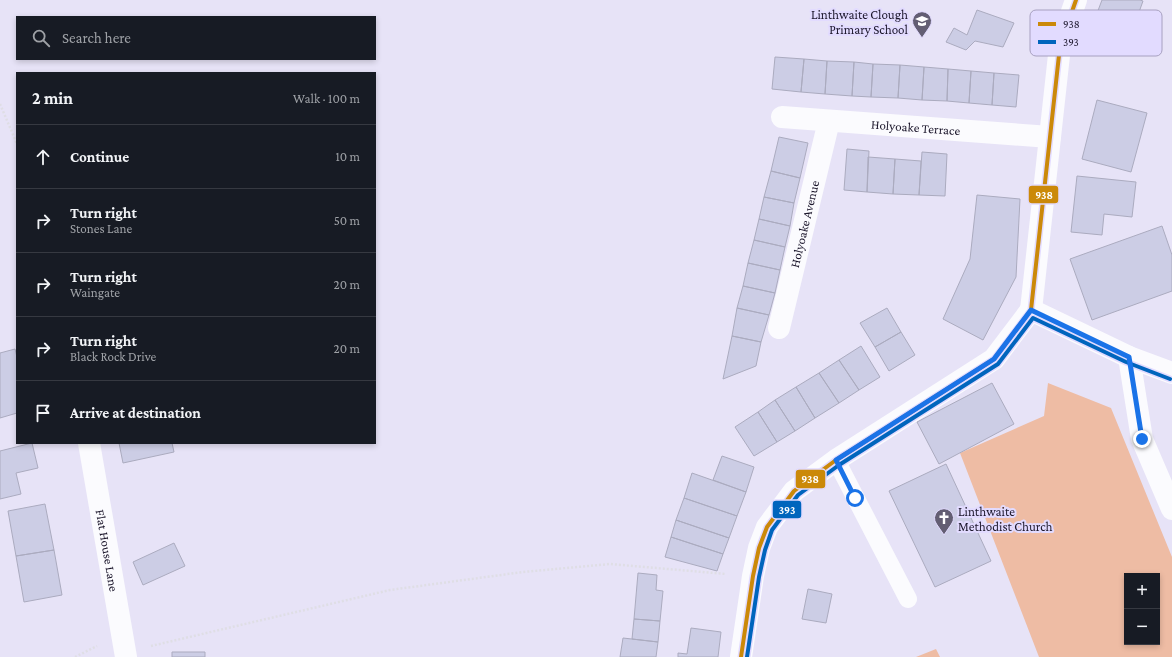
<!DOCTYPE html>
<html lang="en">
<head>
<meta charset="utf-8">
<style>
  :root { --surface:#171b24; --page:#242831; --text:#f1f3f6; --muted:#9ea1a6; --line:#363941 }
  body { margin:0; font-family:"Crimson Pro",serif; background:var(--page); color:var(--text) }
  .controls { position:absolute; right:12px; bottom:12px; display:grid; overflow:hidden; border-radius:0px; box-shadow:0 2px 6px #0003 }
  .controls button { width:36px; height:36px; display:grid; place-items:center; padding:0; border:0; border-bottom:1px solid var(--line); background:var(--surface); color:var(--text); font:20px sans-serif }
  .stop { position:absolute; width:12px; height:12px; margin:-9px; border:3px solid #1a73e8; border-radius:50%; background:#fff }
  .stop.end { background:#1a73e8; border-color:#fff; box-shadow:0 1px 4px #0008 }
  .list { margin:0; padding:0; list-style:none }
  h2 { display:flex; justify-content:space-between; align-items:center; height:52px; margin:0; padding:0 16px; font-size:17px }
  h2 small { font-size:13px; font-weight:400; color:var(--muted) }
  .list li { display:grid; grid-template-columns:26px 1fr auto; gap:12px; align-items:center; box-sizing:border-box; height:64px; padding:0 16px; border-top:1px solid var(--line) }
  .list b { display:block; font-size:15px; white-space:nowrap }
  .list p { margin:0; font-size:13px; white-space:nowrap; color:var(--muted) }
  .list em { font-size:13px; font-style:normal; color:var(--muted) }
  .icon { flex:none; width:22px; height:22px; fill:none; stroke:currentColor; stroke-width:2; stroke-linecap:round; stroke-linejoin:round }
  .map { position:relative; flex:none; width:1172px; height:657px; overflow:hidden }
  .search { position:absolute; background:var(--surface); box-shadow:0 2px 6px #0003; left:16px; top:16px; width:360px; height:44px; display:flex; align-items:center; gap:10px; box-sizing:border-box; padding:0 14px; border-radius:0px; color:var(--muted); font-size:15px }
  .panel { position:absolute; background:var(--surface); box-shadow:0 2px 6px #0003; left:16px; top:72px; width:360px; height:372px; border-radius:0px }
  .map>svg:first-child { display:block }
  .green { fill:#eebca4; fill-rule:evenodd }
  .building { fill:#cccde5; stroke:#ababbf }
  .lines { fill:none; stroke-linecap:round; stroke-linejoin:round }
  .path { stroke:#dfdee5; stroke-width:2.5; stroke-dasharray:2 2; stroke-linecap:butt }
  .service { stroke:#fbfbfe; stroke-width:18 }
  .minor { stroke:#fbfbfe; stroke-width:22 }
  .bus-1-casing { stroke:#e2dbff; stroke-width:7 }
  .bus-2-casing { stroke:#e2dbff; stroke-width:7 }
  .bus-1 { stroke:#cb8909; stroke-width:4 }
  .bus-2 { stroke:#0065bd; stroke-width:4 }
  .route { stroke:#1a73e8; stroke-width:5 }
  .labels { text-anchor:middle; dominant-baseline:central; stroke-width:4; stroke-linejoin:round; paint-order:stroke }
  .poi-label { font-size:13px; fill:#1c172c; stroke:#e2dbff; text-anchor:end }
  .street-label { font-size:13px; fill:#1c172c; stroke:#e2dbff }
  .key { fill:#e2dbff; stroke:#a7a0c0; stroke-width:1 }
  .key-label { font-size:11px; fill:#1c172c }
  .line-badge { stroke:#e2dbff; stroke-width:1.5 }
  .badge-label { font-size:11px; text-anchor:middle; font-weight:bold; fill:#fff }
</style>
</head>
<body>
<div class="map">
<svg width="1172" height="657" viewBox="0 0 1172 657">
  <rect width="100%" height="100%" fill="#e7e3f7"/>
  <path class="green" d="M1048,383L1111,408L1172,557V657H1039L960,453L1044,416ZM1127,576H1157V642H1127Z
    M936,649L940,657H916Z"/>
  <path class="building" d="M1102,0H1140L1143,1L1125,51L1088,37Z
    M977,10L1014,23L1003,47L975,41L966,50L946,42L954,28L967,35Z
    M775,57L804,59L801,92L772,89Z
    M804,59L827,61L825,94L801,92Z
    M827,61L854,62L852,96L825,94Z
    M854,62L873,64L871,97L852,96Z
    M873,64L900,65L898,98L871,97Z
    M900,65L924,67L922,100L898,98Z
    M924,67L948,69L947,101L922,100Z
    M948,69L971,71L969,103L947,101Z
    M971,71L994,73L992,105L969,103Z
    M994,73L1019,75L1016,107L992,105Z
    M1097,100L1147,113L1131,172L1082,159Z
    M779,137L808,143L800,178L771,171Z
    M847,149L869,151L867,192L844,190Z
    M922,152L947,154L945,196L919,195Z
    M868,157L895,159L893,194L867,192Z
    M895,159L921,161L919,195L893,194Z
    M771,171L800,178L794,203L764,197Z
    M1077,176L1136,182L1132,217L1104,214L1102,235L1071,232Z
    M977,195L1020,199L1016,277L983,340L943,319L970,259Z
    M764,197L794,203L790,226L759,219Z
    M759,219L790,226L785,247L754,240Z
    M1162,226L1172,255V291L1092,320L1070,259Z
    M754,240L785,247L780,270L748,263Z
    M748,263L780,270L775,293L743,286Z
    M743,286L775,293L769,315L737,308Z
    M737,308L769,315L761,342L732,336Z
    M887,308L901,332L875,347L860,323Z
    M901,332L915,355L889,371L875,347Z
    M732,336L761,342L756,366L723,379Z
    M861,346L880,377L859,390L839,360Z
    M15,349L17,357V413L0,418V353Z
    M839,360L859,390L839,403L819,373Z
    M819,373L839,403L815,418L796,387Z
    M992,383L1014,424L939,464L917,422Z
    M796,387L815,418L795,431L775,400Z
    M775,400L795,431L777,442L758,412Z
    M758,412L777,442L754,456L735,427Z
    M32,443L38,468L16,473L21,494L0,499V451Z
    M119,443H172L174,452L123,463Z
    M722,456L754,467L746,492L713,480Z
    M946,464L991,561L935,587L889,491Z
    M692,473L746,492L737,516L684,498Z
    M684,498L737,516L729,538L676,520Z
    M45,504L54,550L16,556L8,511Z
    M676,520L729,538L723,554L671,537Z
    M671,537L723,554L717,571L665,557Z
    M174,543L185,566L143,585L133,562Z
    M54,550L62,595L24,602L16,556Z
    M638,573L657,575L656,590L663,591L660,621L634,619Z
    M808,589L832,594L826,623L802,619Z
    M634,619L660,621L658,642L632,639Z
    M691,628L721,632L718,657H678V653L687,654Z
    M623,638L658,642L656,657H620Z
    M172,652H205V657H172Z"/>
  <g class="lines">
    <path class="path" d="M0,104L17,144
      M151,646L390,590L523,572L610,564L726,574
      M75,657L97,646"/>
    <path class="service" d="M836,460L908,599"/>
    <g class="minor">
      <path id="s1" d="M782,117L1050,137"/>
      <path d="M1031,310L1060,46L1076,0"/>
      <path d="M1031,310L1129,357L1172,373"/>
      <path id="s2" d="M779,328L829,121"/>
      <path d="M1129,357L1142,439L1172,509"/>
      <path id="s3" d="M89,443L126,657"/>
      <path d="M741,657L753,576L759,548L767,527L794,491L836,460L994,359L1031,310"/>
    </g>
    <defs>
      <path id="bus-1" d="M741,657L753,576L759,548L767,527L794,491L836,460L994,359L1031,310L1060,46L1076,0"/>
      <path id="bus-2" d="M747,657L759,577L765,550L772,530L798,495L839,465L998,364L1033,318L1126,362L1170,379"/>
    </defs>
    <use href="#bus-1" class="bus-1-casing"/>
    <use href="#bus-2" class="bus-2-casing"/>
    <use href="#bus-1" class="bus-1"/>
    <use href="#bus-2" class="bus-2"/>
  </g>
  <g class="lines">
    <path class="route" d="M855,498L836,460L994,359L1031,310L1129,357L1142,439"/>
  </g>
  <defs>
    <symbol id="school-pin" viewBox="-11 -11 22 30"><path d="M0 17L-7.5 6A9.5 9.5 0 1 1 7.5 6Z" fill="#635e73" stroke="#e2dbff"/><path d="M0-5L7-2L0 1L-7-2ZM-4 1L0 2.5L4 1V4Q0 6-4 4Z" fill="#fff"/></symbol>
    <symbol id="church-pin" viewBox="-11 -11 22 30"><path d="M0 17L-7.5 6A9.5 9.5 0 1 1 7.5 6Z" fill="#635e73" stroke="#e2dbff"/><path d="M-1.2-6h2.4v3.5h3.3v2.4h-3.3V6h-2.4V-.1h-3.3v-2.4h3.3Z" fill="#fff"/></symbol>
  </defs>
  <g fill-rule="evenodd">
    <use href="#school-pin" x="911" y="10" width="22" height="30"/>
    <use href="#church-pin" x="933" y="507" width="22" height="30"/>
  </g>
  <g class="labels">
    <g class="poi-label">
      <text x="908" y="14">Linthwaite Clough<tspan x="908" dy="15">Primary School</tspan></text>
      <text x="958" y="511" text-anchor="start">Linthwaite<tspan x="958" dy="15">Methodist Church</tspan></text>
    </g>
    <g class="street-label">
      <text stroke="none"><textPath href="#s1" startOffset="134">Holyoake Terrace</textPath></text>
      <text stroke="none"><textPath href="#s2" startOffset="107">Holyoake Avenue</textPath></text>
      <text stroke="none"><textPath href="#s3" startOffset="109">Flat House Lane</textPath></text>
    </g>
  </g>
  <rect x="1030" y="10" width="132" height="46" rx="6" class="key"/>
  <rect x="1038" y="22" width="18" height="4" fill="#cb8909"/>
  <rect x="1038" y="40" width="18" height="4" fill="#0065bd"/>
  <g class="key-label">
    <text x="1063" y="28">938</text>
    <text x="1063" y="46">393</text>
  </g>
  <g class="line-badge">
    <rect x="1028" y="185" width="31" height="19" rx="4" fill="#cb8909"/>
    <rect x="795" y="469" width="31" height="20" rx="4" fill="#cb8909"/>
    <rect x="772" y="500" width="30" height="19" rx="4" fill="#0065bd"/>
  </g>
  <g class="badge-label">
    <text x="1044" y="199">938</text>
    <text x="810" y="483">938</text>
    <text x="787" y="514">393</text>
  </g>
</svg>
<div class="controls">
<button>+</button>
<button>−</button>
</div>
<div class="stop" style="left:855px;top:498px"></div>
<div class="stop end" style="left:1142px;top:439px"></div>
<div class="search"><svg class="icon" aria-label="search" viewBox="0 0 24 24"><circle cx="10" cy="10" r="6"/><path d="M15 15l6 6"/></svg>Search here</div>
<section class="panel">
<h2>2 min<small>Walk · 100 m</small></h2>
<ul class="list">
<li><svg class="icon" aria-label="ahead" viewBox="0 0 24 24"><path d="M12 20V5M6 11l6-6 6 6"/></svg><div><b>Continue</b></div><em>10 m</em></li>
<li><svg class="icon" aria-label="right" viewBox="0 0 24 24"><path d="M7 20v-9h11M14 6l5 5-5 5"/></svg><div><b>Turn right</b><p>Stones Lane</p></div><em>50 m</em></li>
<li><svg class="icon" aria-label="right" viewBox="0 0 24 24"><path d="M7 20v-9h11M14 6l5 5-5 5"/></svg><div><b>Turn right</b><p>Waingate</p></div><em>20 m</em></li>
<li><svg class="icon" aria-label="right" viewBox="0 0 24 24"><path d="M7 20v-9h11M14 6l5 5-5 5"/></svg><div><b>Turn right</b><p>Black Rock Drive</p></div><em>20 m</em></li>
<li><svg class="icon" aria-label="arrive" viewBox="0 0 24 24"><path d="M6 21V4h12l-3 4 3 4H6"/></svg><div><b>Arrive at destination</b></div></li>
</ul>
</section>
</div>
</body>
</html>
